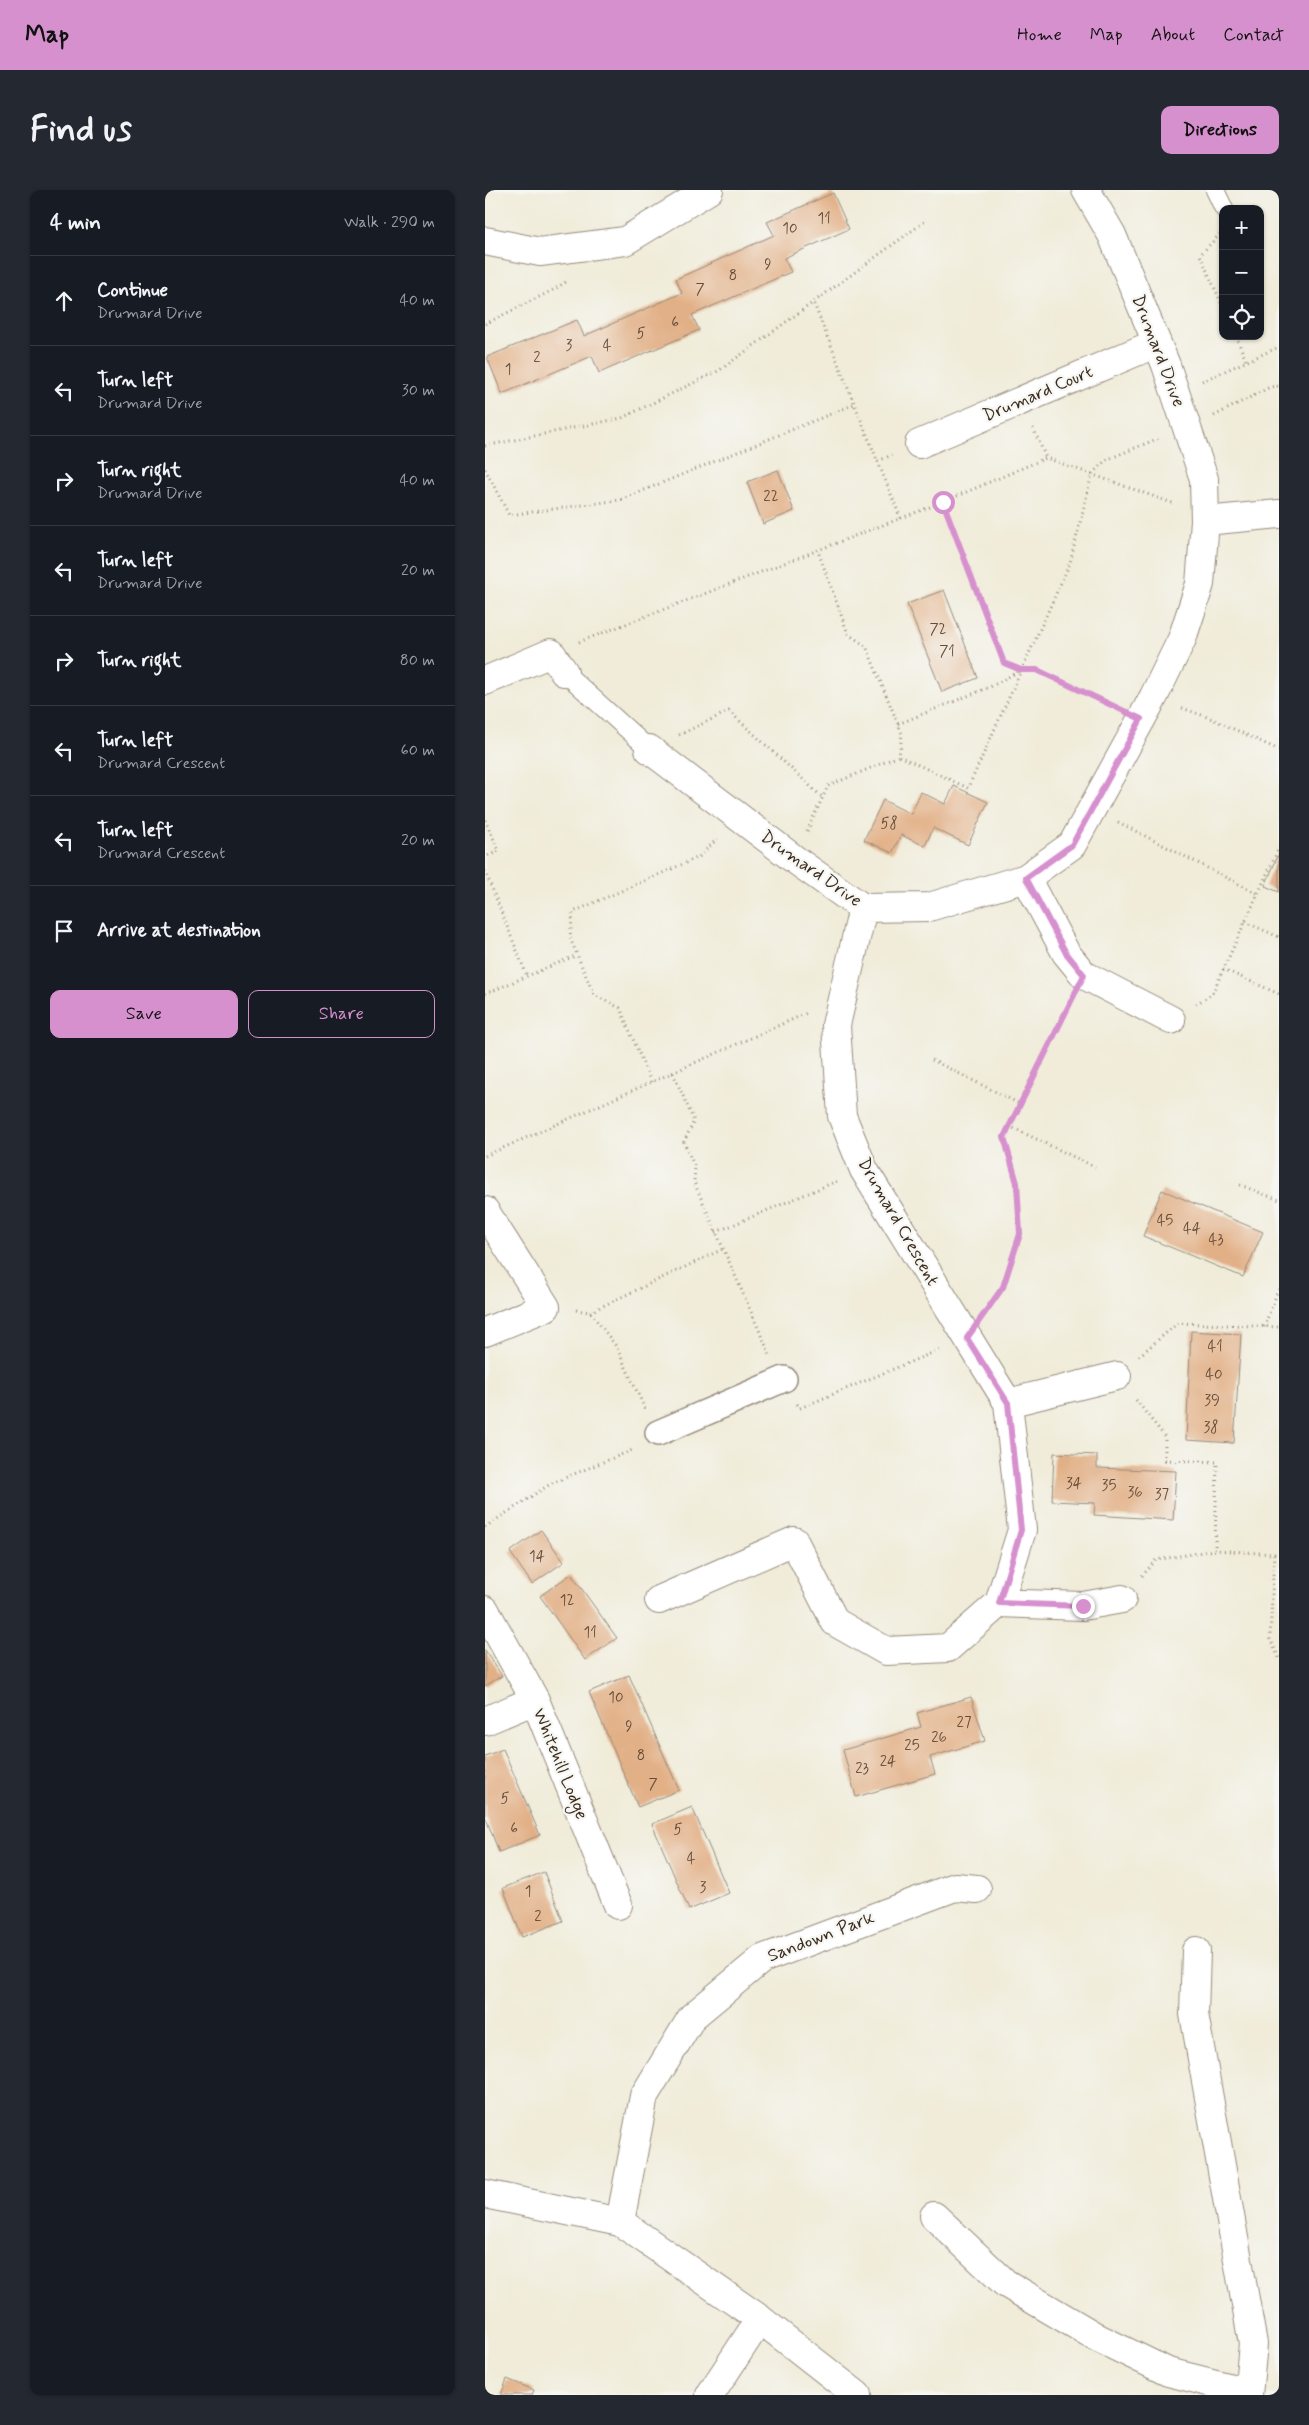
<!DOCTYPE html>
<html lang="en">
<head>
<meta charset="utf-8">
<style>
  :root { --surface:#171b24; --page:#242831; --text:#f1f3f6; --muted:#9ea1a6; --line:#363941; --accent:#d690ce }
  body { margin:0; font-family:Mynerve,sans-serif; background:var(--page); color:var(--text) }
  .controls { position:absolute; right:15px; top:15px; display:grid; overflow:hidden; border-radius:10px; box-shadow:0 1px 4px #0004 }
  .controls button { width:45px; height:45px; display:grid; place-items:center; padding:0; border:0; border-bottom:1px solid var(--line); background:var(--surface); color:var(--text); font:25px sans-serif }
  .stop { position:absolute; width:15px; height:15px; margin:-11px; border:4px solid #d690ce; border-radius:50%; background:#fff }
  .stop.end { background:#d690ce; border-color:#fff; box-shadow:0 1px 5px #0008 }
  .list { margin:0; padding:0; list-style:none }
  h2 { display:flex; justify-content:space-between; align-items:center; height:65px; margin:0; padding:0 20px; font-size:21px }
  h2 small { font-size:16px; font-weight:400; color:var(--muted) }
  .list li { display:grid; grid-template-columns:32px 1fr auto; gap:15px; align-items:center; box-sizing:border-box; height:90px; padding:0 20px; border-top:1px solid var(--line) }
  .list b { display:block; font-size:19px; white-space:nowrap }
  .list p { margin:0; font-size:16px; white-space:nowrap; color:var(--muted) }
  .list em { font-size:16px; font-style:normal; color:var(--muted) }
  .actions { display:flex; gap:10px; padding:15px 20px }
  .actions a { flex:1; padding:11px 0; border:1px solid var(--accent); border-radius:10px; text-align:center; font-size:18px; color:var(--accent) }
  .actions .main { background:var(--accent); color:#111 }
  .icon { flex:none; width:28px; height:28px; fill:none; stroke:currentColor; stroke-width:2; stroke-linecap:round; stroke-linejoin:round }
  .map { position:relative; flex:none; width:794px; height:2205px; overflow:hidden; border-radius:10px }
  header { display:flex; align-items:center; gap:30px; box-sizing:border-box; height:70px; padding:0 25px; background:var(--accent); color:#111 }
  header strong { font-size:24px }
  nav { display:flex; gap:28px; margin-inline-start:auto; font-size:18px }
  .intro { display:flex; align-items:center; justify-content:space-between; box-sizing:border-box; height:120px; padding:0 30px }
  h1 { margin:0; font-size:35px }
  .button { padding:12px 22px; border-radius:10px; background:var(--accent); color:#111; font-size:18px; font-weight:700 }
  main { display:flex; gap:30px; padding:0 30px }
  aside { flex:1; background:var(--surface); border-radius:10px; box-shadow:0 1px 4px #0004 }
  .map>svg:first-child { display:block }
  .building { fill:#e2b087 }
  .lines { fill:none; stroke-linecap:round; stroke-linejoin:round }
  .service-casing { stroke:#968b7c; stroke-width:20 }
  .pedestrian-casing { stroke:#968b7c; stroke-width:28 }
  .minor-casing { stroke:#968b7c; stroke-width:30 }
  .path { stroke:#968b7c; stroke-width:3; stroke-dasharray:1 4; stroke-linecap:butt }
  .service { stroke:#fff; stroke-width:18 }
  .pedestrian { stroke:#fff; stroke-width:25 }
  .minor { stroke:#fff; stroke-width:28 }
  .route { stroke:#d690ce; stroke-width:6 }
  .labels { text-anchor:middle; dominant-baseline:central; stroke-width:4.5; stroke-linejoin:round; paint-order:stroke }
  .number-label { font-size:15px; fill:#654c38 }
  .street-label { font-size:18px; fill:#3b2a1e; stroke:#f6f6f2 }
</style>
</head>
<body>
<header>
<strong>Map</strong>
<nav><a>Home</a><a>Map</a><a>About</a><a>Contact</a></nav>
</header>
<div class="intro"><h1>Find us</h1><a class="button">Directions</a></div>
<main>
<aside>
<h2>4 min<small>Walk · 290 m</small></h2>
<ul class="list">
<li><svg class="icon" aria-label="ahead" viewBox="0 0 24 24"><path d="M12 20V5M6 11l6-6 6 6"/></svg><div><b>Continue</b><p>Drumard Drive</p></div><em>40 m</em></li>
<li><svg class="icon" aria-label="left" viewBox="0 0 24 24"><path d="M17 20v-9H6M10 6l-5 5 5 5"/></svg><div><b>Turn left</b><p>Drumard Drive</p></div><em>30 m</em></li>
<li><svg class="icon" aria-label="right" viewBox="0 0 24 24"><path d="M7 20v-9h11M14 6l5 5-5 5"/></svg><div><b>Turn right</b><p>Drumard Drive</p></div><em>40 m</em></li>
<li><svg class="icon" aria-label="left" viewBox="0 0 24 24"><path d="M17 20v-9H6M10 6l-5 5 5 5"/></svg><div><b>Turn left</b><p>Drumard Drive</p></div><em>20 m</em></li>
<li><svg class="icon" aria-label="right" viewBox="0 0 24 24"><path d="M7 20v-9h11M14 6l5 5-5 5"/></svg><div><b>Turn right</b></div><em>80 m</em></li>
<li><svg class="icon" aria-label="left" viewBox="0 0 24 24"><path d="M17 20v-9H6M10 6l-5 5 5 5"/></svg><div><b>Turn left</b><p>Drumard Crescent</p></div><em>60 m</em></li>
<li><svg class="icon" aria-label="left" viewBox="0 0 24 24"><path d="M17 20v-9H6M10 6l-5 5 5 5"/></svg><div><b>Turn left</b><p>Drumard Crescent</p></div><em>20 m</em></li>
<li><svg class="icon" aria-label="arrive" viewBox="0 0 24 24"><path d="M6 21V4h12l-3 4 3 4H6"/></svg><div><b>Arrive at destination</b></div></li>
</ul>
<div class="actions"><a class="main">Save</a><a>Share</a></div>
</aside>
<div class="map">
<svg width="794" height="2205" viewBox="0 0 794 2205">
  <rect width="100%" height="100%" fill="#f6f6f2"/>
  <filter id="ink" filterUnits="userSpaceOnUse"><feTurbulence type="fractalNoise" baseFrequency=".02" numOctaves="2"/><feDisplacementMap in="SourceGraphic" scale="10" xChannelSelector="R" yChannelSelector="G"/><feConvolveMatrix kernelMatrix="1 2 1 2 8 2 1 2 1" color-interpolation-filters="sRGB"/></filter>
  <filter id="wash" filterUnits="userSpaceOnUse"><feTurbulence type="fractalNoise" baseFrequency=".0096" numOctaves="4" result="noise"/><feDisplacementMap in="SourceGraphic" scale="20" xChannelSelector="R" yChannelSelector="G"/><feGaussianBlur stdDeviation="1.12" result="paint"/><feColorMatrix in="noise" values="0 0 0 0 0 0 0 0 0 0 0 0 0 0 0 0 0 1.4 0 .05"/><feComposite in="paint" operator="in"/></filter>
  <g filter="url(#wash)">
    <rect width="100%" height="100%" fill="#f0ecd9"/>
    <g id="blocks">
      <path class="building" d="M348,3L364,39L299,68L306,82L207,125L214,140L114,183L107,166L17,204L2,167L92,130L99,146L197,103L191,89L289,45L282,32Z
        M293,280L309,321L278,334L262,292Z
        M459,400L493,488L457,502L422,414Z
        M469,596L503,612L483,655L448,638L440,656L416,645L407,663L379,650L398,610L426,624L436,602L460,614Z
        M794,663V702L780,696Z
        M677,1000L778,1042L758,1087L658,1046Z
        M706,1141L756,1144L749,1253L701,1250Z
        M569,1263L612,1265V1278L691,1281L688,1330L609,1325L610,1313L567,1311Z
        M56,1340L79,1372L47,1394L25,1362Z
        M86,1384L132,1448L100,1470L55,1406Z
        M0,1460L17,1486L0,1496Z
        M144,1485L194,1600L153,1617L104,1502Z
        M486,1507L500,1551L445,1567L450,1584L371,1607L358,1560L436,1537L432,1523Z
        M18,1559L55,1645L14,1662L0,1626V1566Z
        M207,1617L244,1703L204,1720L167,1634Z
        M59,1682L78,1731L37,1747L18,1698Z
        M22,2189L49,2200L47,2205H16Z"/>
    </g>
  </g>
  <g filter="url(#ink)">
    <use href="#blocks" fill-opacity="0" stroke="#968b7c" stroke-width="1"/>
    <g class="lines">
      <defs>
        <path id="service" d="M730,0L739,19
          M79,482L164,559"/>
        <path id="pedestrian" d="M173,1243L299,1189"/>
        <path id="minor" d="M0,51L55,62L140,51L224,0
          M434,254L672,153
          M720,331L794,324
          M0,491L66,463L79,482
          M164,559L309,669L378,718L444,717L541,688L587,655L668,508L697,449L715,394L720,331L719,289L681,175L627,45L601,0
          M541,688L581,763L599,785L686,830
          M0,1021L61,1117L0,1142
          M523,1213L632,1186
          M174,1410L309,1351L350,1432L401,1461L463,1458L514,1413L537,1340L523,1213L379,980L357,926L351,835L378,718
          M514,1413L598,1416L637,1409
          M0,1420L50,1510L133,1715
          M0,1531L50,1510
          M711,1761L709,1824L768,2154L763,2205
          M0,2004L135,2032L275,2129L372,2205
          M449,2026L520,2093L613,2148L683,2182L763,2202
          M135,2032L159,1906L207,1827L277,1769L470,1697L492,1699
          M225,2205L275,2129"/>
      </defs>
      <use href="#service" class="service-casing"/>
      <use href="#pedestrian" class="pedestrian-casing"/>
      <use href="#minor" class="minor-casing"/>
      <path class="path" d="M735,44L715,65L738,117
        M329,114L416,329
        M0,134L70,99L84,90
        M751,146L761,171
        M717,191L794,157
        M729,226L785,197L794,196
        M548,238L561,268
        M0,256L137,228L235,180L439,32
        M393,271L407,265
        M0,279L24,325L135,310L370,214
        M458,312L519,473L536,480H552L629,516
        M94,452L458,312L561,268L690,314
        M697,518L725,528L794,560
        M413,534L505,497L536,480
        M194,545L244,521L337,607
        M414,566L483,598L585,373L607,284L621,270L674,248
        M0,630L14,661L0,667
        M633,632L773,704
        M322,641L343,596L414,566L417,544L413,534L381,456L363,444L333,361
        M0,681L42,786
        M760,732L794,747
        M738,779L794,804
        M0,804L92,765
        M711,814L727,804L794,658
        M447,870L535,914
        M188,883L209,931L199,952L210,978L209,992L285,1165
        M166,892L135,818L109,805L85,748L88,722L214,667L232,649
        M524,936L610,977
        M0,966L322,823
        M755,995L794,1010
        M231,1042L352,991
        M91,1120L105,1122L131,1156L160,1219
        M501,1121L518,1097L535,1044L531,993L519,947L586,812
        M105,1122L238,1059
        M779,1137L794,1098
        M654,1166L693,1133L794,1137
        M651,1210L680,1247V1270L732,1272L730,1360
        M312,1214L315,1218L454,1160
        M0,1337L67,1293L150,1259
        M657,1386L671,1370L730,1360L789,1364L785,1449L794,1468"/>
      <use href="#service" class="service"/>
      <use href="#pedestrian" class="pedestrian"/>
      <use href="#minor" class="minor"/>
    </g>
  </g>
  <g class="lines" filter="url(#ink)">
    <path class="route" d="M458,312L519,473L536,480H552L656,529L587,655L541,688L581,763L599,785L519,947L532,993L535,1044L518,1097L482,1148L523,1213L536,1340L514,1413L598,1416"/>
  </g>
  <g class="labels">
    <g class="number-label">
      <text x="339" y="29">11</text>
      <text x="305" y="39">10</text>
      <text x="283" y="75">9</text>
      <text x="248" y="86">8</text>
      <text x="215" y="100">7</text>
      <text x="190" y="133">6</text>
      <text x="156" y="144">5</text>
      <text x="84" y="156">3</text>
      <text x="122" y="156">4</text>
      <text x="52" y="168">2</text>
      <text x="23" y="180">1</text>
      <text x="286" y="307">22</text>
      <text x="453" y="440">72</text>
      <text x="462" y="462">71</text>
      <text x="404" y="634">58</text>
      <text x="680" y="1031">45</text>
      <text x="707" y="1039">44</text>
      <text x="731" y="1050">43</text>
      <text x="730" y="1157">41</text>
      <text x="729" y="1185">40</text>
      <text x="727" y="1211">39</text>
      <text x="726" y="1238">38</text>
      <text x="589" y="1294">34</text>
      <text x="624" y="1296">35</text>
      <text x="650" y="1303">36</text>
      <text x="677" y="1305">37</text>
      <text x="52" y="1367">14</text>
      <text x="82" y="1411">12</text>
      <text x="105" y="1443">11</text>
      <text x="131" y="1508">10</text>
      <text x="479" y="1533">27</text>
      <text x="144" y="1537">9</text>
      <text x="454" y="1548">26</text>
      <text x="427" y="1556">25</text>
      <text x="156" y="1566">8</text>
      <text x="403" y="1572">24</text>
      <text x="377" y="1579">23</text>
      <text x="168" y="1595">7</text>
      <text x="20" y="1609">5</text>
      <text x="29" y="1639">6</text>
      <text x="193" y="1640">5</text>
      <text x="206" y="1669">4</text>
      <text x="218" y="1698">3</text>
      <text x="43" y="1702">1</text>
      <text x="53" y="1727">2</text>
    </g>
    <g class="street-label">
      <text transform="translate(673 161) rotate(69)">Drumard Drive</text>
      <text transform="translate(553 204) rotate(-23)">Drumard Court</text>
      <text transform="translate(326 679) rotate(35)">Drumard Drive</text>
      <text transform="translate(413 1032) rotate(60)">Drumard Crescent</text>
      <text transform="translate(75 1574) rotate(68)">Whitehill Lodge</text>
      <text transform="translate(336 1747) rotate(-21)">Sandown Park</text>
    </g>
  </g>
</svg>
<div class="controls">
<button>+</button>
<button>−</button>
<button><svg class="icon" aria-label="locate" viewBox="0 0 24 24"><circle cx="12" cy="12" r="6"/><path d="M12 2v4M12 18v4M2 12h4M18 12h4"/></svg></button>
</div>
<div class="stop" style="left:458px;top:312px"></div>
<div class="stop end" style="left:598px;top:1416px"></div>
</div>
</main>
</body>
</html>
